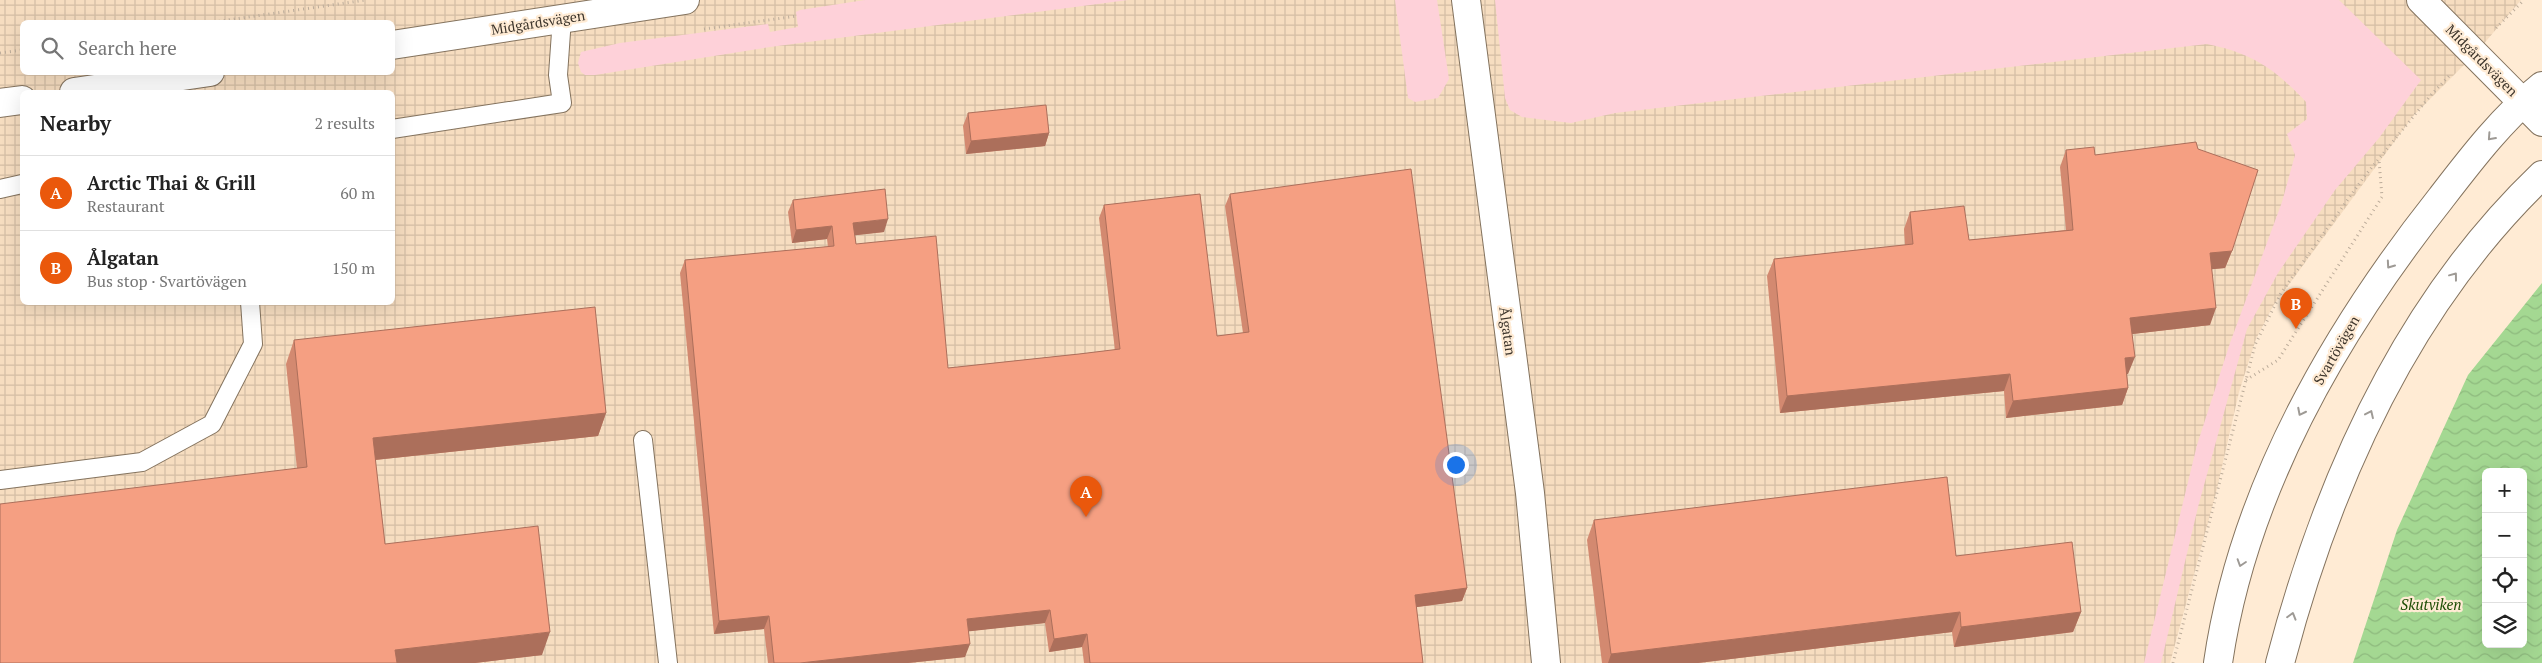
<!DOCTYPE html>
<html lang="en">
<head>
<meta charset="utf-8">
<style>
  :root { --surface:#fff; --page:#f6f6f6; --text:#222; --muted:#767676; --line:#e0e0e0; --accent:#ea580c }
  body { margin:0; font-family:"PT Serif",serif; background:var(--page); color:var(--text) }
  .controls { position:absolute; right:15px; bottom:15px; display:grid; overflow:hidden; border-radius:8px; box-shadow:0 5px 20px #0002 }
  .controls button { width:45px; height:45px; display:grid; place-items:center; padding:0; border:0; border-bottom:1px solid var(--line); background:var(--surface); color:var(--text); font:25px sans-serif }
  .you { position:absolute; left:1455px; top:464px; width:18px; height:18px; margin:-12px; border:4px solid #fff; border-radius:50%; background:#1a73e8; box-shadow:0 0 0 8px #1a73e833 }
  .badge { display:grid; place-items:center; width:32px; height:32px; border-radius:50%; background:var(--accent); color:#fff; font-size:16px; font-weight:700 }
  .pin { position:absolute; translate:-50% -41px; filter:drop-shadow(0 1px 2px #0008) }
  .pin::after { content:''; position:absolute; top:26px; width:18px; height:15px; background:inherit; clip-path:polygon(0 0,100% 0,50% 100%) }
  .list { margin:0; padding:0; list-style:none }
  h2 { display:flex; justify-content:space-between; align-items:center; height:65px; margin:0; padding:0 20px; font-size:21px }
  h2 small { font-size:16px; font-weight:400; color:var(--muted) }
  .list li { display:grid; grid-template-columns:32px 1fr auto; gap:15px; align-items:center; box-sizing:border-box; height:75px; padding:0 20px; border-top:1px solid var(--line) }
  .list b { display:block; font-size:19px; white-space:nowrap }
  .list p { margin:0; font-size:16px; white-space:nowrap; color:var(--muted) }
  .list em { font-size:16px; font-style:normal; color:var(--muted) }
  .icon { flex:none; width:28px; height:28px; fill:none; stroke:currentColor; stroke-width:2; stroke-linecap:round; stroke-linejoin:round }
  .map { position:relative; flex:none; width:2542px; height:663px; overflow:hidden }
  .search { position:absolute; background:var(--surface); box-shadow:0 5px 20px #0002; left:20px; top:20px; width:375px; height:55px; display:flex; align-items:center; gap:12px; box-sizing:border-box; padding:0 18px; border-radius:8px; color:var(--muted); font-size:19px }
  .panel { position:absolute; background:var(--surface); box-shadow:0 5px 20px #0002; left:20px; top:90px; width:375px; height:215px; border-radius:8px }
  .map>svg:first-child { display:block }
  .industrial { fill:url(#industrial-grid); fill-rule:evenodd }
  .grass { fill:#fed1d9 }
  .water { fill:url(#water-waves); fill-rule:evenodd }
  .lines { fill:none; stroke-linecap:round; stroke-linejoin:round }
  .service-casing { stroke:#84735e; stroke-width:20 }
  .minor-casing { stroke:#84735e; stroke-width:30 }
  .tertiary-casing { stroke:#84735e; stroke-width:30 }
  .secondary-casing { stroke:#84735e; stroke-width:30 }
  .path { stroke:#bcac9a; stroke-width:3; stroke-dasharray:1 4; stroke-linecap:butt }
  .service { stroke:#fff; stroke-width:18 }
  .minor { stroke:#fff; stroke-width:28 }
  .tertiary { stroke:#fff; stroke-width:28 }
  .secondary { stroke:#fff; stroke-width:28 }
  .wall { fill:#d38970 }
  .shaded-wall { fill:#ac6f5b }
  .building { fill:#f59f82; stroke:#ac6f5b }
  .oneway { stroke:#9e9a95 }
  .labels { text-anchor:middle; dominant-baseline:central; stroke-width:4.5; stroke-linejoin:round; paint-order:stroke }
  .street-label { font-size:14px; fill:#3c342b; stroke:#ffebd4 }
  .water-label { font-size:15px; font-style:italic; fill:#1d4e04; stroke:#ffebd4 }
</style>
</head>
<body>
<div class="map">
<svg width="2542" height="663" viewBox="0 0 2542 663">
  <defs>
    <pattern id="industrial-grid" width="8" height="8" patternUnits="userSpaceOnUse" patternTransform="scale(1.25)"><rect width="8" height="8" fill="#f6ddc0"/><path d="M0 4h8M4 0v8" fill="none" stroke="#d4bea5"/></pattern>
    <pattern id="water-waves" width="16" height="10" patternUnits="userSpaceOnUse" patternTransform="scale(1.25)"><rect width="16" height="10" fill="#a4d892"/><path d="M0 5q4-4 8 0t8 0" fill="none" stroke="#8eba7e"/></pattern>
  </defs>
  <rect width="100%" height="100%" fill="#ffebd4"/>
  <path class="industrial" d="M0,0H2521L2476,53L2414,115L2273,306L2256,339L2239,392L2216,493L2170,663H0ZM22,22H392V72H22ZM22,92H392V302H22Z"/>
  <path class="grass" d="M865,0H1128L770,47L595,75H585L581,72L578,63L581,52L620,43L768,24L770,32L798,27L796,12L800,10Z
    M1395,0H1437L1449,79L1438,98L1415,102L1408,98Z
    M1495,0H2339L2421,80L2379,138L2335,190L2278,273L2247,329L2198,507L2161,663H2144L2197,445L2230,343L2282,202L2295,155L2287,134L2307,119L2306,102C2275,69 2252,53 2207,44L1615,113L1571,123L1546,120L1522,117L1510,110L1505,98Z"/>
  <path class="water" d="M2542,283V663H2353L2397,530L2468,375ZM2486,472H2523V644H2486Z"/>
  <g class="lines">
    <defs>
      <path id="service" d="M392,129L562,103L558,75L562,18
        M0,189L22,184
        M643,440L668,663
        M0,480L142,462L212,424L253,344L250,302"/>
      <path id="minor" d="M1466,0L1530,493L1546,663"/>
      <path id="tertiary" d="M2421,0L2542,122
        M392,45L685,0
        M74,92L210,72
        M0,103L22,100"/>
      <path id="secondary" d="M2218,663C2243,490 2334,333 2441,198C2471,159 2503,117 2542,86
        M2280,663C2327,483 2405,306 2542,175"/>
    </defs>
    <use href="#service" class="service-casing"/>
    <use href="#minor" class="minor-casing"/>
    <use href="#tertiary" class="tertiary-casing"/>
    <use href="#secondary" class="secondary-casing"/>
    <path class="path" d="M214,22L366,0
      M2496,28L2524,0
      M704,29L797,16
      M0,53L22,50
      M2246,380L2278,360L2382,197L2379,160
      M2173,663L2255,345L2281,293L2364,177L2431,95L2450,75"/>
    <use href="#service" class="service"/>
    <use href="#minor" class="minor"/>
    <use href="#tertiary" class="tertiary"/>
    <use href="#secondary" class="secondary"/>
  </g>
  <path class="wall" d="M968,113L1049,133L1045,146L966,154L963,126Z
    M2198,149L2232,251L2225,268L2212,269L2210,325L2132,334L2128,374H2127L2128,388L2122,405L2006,418L2004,391L1780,413L1767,276L1774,259L1905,245L1904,229L1910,212L1969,240L2066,230L2060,167L2066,150L2095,155Z
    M1230,194L1467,588L1462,601L1416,607L1423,663H1084L1082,647L1049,652L1045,623L969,631L965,657L908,663H768L764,629L714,634L680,273L685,260L828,247L827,239L792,243L788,212L793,200L884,232L855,235L856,244L948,368L1079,354L1115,350L1099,218L1104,205L1217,336L1243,333L1225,206Z
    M294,340L606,413L598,436L375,460L385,544L542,655L475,663H0L297,469L286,364Z
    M1594,520L1956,556L2081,612L2073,632L1954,647L1952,632L1698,663H1602L1587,540Z"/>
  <path class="shaded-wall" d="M1049,133L1045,146L966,154L971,141Z
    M888,219L884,232L849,236L853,223Z
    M832,226L827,239L792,243L796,230Z
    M2232,251L2225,268L2204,270L2210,253Z
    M2216,308L2210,325L2124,335L2130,318Z
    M2135,357L2128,374L2119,375L2125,358Z
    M2010,374L2004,391L1780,413L1787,396Z
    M2128,388L2122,405L2006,418L2013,401Z
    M606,413L598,436L365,461L373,438Z
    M1467,588L1462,601L1410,608L1415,595Z
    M1050,610L1045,623L963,632L967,619Z
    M1960,612L1952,632L1698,663H1608L1611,654Z
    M2081,612L2073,632L1954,647L1961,627Z
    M769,616L764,629L714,634L719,621Z
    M550,632L542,655L475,663H391L395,650Z
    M1087,634L1082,647L1049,652L1054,639Z
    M970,644L965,657L908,663H800Z"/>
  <path class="building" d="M1046,105L1049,133L971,141L968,113Z
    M2196,142L2198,149L2258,170L2232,251L2210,253L2216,308L2130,318L2135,357L2125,358L2128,388L2013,401L2010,374L1787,396L1774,259L1913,244L1910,212L1964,206L1969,240L2073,230L2066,150L2094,147L2095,155Z
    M1411,169L1467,588L1415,595L1423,663H1090L1087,634L1054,639L1050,610L967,619L970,644L800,663H774L769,616L719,621L685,260L834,246L832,226L796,230L793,200L885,189L888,219L853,223L856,244L936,236L948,368L1079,354L1120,349L1104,205L1200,194L1217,336L1249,332L1230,194Z
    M595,307L606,413L373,438L385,544L538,526L550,632L395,650L397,663H0V504L307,467L294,340Z
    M1947,477L1956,556L2072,542L2081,612L1961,627L1960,612L1611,654L1594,520Z"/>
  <defs><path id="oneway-chevron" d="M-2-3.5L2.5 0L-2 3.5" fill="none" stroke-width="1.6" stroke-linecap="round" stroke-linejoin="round" transform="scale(1.25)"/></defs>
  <g class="oneway">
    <use href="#oneway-chevron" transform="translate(2491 137) rotate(132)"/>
    <use href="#oneway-chevron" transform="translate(2390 265) rotate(125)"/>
    <use href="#oneway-chevron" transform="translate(2454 276) rotate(-53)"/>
    <use href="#oneway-chevron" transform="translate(2301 412) rotate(117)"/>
    <use href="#oneway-chevron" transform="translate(2370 414) rotate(-65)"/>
    <use href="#oneway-chevron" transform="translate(2241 563) rotate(108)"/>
    <use href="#oneway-chevron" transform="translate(2292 616) rotate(-74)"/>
  </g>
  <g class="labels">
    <g class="street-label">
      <text transform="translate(538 22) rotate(-9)">Midgårdsvägen</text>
      <text transform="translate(2482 60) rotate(45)">Midgårdsvägen</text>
      <text transform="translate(1508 331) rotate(82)">Ålgatan</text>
      <text transform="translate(2336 350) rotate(-60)">Svartövägen</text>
    </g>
    <g class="water-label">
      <text x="2431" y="604">Skutviken</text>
    </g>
  </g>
</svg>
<div class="controls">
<button>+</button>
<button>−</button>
<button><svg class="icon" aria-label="locate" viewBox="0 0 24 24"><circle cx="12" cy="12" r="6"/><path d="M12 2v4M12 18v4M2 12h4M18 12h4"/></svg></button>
<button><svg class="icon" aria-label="layers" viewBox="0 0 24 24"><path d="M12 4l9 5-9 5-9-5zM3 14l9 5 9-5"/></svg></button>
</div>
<div class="you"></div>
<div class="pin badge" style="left:1086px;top:517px">A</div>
<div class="pin badge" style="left:2296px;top:329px">B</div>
<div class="search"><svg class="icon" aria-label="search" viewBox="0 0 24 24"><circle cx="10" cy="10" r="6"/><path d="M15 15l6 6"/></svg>Search here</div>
<section class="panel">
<h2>Nearby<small>2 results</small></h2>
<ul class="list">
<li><span class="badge">A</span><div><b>Arctic Thai &amp; Grill</b><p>Restaurant</p></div><em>60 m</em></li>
<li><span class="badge">B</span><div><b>Ålgatan</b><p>Bus stop · Svartövägen</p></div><em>150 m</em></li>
</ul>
</section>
</div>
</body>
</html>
